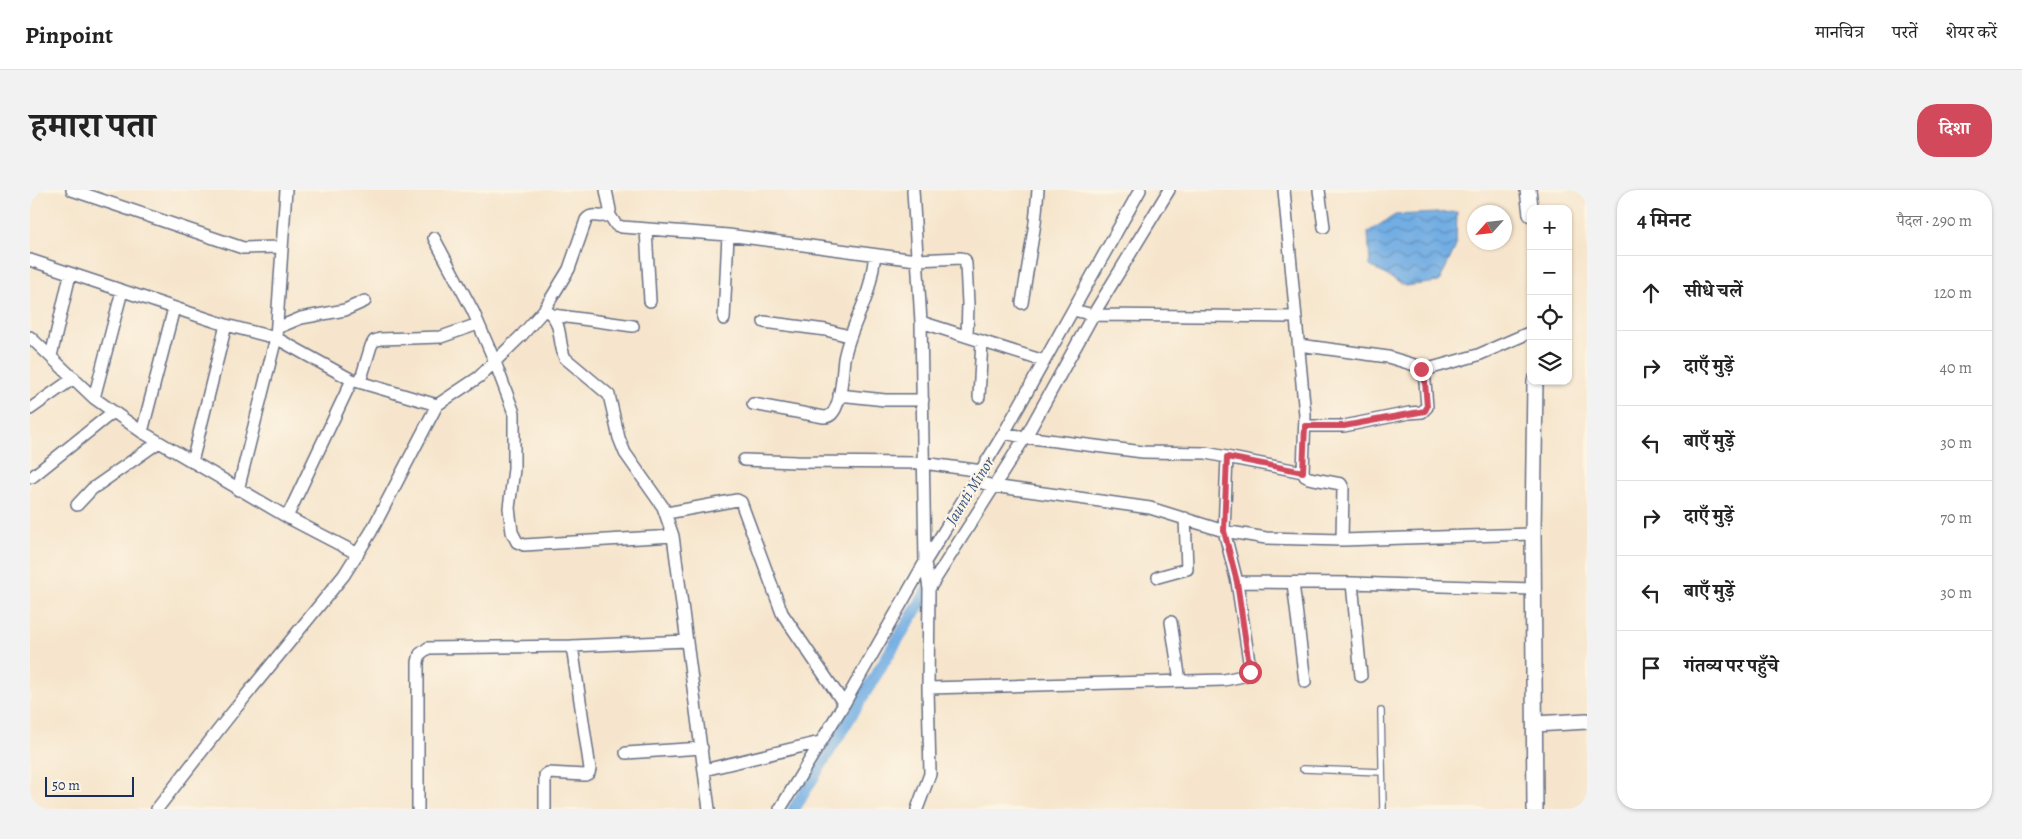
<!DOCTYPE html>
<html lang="hi">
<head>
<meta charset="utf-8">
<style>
  :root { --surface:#fff; --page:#f2f2f2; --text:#222; --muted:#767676; --line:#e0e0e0; --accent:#d1495b }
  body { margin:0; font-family:Alegreya,"Noto Serif Devanagari",serif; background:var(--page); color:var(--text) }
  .controls { position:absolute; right:15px; top:15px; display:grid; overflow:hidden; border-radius:10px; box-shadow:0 1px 4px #0004 }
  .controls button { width:45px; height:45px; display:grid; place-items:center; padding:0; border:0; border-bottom:1px solid var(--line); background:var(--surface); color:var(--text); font:25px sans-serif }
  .compass { position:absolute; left:1437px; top:15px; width:45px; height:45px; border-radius:50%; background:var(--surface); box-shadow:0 1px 4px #0004; rotate:243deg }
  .scale { position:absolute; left:15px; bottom:12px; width:89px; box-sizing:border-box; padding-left:5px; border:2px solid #1b2f5e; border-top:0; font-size:14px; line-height:18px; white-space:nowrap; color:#1b2f5e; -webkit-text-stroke:4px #fcf5e5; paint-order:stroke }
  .stop { position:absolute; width:15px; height:15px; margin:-11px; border:4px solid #d1495b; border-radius:50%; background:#fff }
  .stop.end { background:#d1495b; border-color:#fff; box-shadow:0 1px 5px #0008 }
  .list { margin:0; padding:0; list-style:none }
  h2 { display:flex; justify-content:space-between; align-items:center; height:65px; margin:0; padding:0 20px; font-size:21px }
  h2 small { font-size:16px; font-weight:400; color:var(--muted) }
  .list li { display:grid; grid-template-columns:32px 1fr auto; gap:15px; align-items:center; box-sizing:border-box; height:75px; padding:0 20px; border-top:1px solid var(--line) }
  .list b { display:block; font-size:19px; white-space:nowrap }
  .list em { font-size:16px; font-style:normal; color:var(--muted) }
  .icon { flex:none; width:28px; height:28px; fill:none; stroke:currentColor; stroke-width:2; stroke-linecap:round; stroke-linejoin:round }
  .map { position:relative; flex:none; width:1557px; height:619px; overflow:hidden; border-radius:20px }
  header { display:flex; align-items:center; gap:30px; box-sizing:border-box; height:70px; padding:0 25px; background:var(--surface); border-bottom:1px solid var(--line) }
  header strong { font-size:24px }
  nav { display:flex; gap:28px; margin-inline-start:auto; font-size:18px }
  .intro { display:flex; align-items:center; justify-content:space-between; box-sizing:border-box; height:120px; padding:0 30px }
  h1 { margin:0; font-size:35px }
  .button { padding:12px 22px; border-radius:20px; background:var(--accent); color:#fff; font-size:18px; font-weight:700 }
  main { display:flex; gap:30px; padding:0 30px }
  aside { flex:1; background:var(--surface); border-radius:20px; box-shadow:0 1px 4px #0004 }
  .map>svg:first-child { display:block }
  .water { fill:url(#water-waves); stroke:#466ea0 }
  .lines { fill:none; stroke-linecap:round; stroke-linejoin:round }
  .canal { stroke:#72ade3; stroke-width:12 }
  .service-casing { stroke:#686f84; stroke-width:8 }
  .minor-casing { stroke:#686f84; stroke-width:14 }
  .tertiary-casing { stroke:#686f84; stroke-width:18 }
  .service { stroke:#fff; stroke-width:5.5 }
  .minor { stroke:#fff; stroke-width:11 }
  .tertiary { stroke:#fff; stroke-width:15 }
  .route { stroke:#d1495b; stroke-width:6 }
  .labels { text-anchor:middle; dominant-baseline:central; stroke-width:4.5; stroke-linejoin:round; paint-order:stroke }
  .water-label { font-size:16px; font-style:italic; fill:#355586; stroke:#fcf5e5 }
</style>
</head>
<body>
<header>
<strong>Pinpoint</strong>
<nav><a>मानचित्र</a><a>परतें</a><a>शेयर करें</a></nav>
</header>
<div class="intro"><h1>हमारा पता</h1><a class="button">दिशा</a></div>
<main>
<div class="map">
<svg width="1557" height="619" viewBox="0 0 1557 619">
  <defs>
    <pattern id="water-waves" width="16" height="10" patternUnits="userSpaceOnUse" patternTransform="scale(1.25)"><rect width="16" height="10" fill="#72ade3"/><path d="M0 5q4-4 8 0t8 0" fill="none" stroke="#5d8dbb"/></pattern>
  </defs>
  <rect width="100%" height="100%" fill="#fcf5e5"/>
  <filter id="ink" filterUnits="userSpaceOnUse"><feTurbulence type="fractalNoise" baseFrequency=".02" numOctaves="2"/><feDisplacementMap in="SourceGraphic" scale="10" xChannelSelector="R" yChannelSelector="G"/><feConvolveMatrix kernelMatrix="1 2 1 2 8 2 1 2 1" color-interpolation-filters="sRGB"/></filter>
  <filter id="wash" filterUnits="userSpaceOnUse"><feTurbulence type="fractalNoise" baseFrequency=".0096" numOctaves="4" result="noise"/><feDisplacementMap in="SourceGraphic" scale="20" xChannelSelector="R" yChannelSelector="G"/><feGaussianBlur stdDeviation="1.12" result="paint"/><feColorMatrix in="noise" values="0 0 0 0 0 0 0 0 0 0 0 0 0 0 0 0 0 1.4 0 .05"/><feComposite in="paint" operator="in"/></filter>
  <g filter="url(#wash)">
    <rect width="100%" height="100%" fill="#f6e5cc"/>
    <path class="water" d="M1427,22L1426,56L1409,92L1375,96L1340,76L1338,42L1365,25Z"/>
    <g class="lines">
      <path class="canal" d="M764,619L901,395"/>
    </g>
  </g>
  <g filter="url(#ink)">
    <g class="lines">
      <defs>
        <path id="service" d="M1351,521L1353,619
          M1273,579L1352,582"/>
        <path id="minor" d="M42,0L213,58L252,57
          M883,0L891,132L895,372L899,399L898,498L900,584L887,619
          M1254,0L1275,225L1273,282L1275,286L1279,288L1311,294L1313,298L1312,350
          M1289,0L1294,37
          M579,24L586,35L592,37L698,45L886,70L931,68L935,70L936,74L938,114L937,146
          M616,39L620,111
          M404,48L443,121L465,172L484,223V279L479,318L482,342L487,352L494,355L643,346
          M0,70L196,135L246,148L322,190L407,215
          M992,113L1005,33L1008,0
          M514,120C534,128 527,152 535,168L579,205L589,248L595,263L633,317L643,346L679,619
          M1044,120L1063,125L1266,127
          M523,125L603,136
          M694,129L698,45
          M734,132L796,140L819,146
          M891,132L1014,171
          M247,138L271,128L315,120L335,111
          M0,147L64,208L112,242L257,327L328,364
          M1269,155L1358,167L1398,179L1448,165L1501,142
          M21,166L40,85
          M330,192L341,156L344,151L350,149L411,147L448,134
          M809,205L855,210H893
          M949,207L952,151
          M64,208L92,101
          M723,214L794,227C812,228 812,183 814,169C818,147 828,128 836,107C841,93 843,79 845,65
          M0,219L44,188
          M1275,236H1314L1379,223L1392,222L1397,217L1394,179
          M112,242L144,118
          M974,243L994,247L1113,262L1176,263L1273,282
          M714,270L766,272L893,273L952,281
          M162,272L196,135
          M2,287L83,222
          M946,291L963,296L1120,318L1194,341L1236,348L1312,350L1503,344
          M208,300L246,148L256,0
          M47,315L62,299L129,252
          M637,323L707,310L711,312L752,423L814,514
          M257,327L322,190
          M1128,387L1157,379L1155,328
          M1207,392L1322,393L1504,399
          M1263,393L1275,492
          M1322,393L1331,486
          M899,399L999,241L1063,125L1139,0
          M1141,432L1150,491
          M898,498L1194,490L1218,485L1220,478L1207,392L1194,341L1197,267
          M596,563L672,558
          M674,580L790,552
          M127,619L197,529L314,385L341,342L407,215L449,187L492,145L514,120L539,79L556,30C562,21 571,30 579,24L580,20L576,0
          M388,619V472L390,464L398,458L542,456L657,451
          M515,619V585L518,583L555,585L559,583L560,579L542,456
          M750,619L814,514L895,372L974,243L1110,0"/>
        <path id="tertiary" d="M1498,0L1501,24
          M1505,534L1557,531
          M1505,619L1503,344L1505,191"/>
      </defs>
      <use href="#service" class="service-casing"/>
      <use href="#minor" class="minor-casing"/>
      <use href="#tertiary" class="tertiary-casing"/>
      <use href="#service" class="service"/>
      <use href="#minor" class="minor"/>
      <use href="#tertiary" class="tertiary"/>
    </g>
  </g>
  <g class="lines" filter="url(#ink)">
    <path class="route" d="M1220,482L1207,392L1194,341L1197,267L1273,282L1275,236H1314L1395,221L1397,217L1394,179H1391"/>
  </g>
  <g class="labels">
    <g class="water-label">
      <text transform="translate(940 301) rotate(-58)">Jaunti Minor</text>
    </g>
  </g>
</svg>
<div class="controls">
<button>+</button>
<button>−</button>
<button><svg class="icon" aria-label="locate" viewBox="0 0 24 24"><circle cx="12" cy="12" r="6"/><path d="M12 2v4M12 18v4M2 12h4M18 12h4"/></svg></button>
<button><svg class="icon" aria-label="layers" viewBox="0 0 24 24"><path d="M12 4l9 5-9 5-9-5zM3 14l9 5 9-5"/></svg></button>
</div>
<svg class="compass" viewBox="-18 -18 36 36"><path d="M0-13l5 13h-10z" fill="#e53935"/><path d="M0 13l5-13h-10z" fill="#767676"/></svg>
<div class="scale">50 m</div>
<div class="stop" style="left:1220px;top:482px"></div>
<div class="stop end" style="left:1391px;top:179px"></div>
</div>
<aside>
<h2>4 मिनट<small>पैदल · 290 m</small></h2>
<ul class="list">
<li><svg class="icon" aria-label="ahead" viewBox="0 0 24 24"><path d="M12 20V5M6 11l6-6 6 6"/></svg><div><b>सीधे चलें</b></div><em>120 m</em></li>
<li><svg class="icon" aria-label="right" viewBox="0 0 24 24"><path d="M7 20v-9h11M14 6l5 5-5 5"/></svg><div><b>दाएँ मुड़ें</b></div><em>40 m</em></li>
<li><svg class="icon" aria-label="left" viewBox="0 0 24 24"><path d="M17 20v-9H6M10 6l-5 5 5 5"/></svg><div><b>बाएँ मुड़ें</b></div><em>30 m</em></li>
<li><svg class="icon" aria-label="right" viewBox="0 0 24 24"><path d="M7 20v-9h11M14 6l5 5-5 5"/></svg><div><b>दाएँ मुड़ें</b></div><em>70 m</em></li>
<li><svg class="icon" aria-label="left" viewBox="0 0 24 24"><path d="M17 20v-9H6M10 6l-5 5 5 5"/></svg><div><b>बाएँ मुड़ें</b></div><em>30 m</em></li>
<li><svg class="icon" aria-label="arrive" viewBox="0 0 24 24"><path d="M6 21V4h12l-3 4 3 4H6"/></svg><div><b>गंतव्य पर पहुँचे</b></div></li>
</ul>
</aside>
</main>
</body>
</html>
